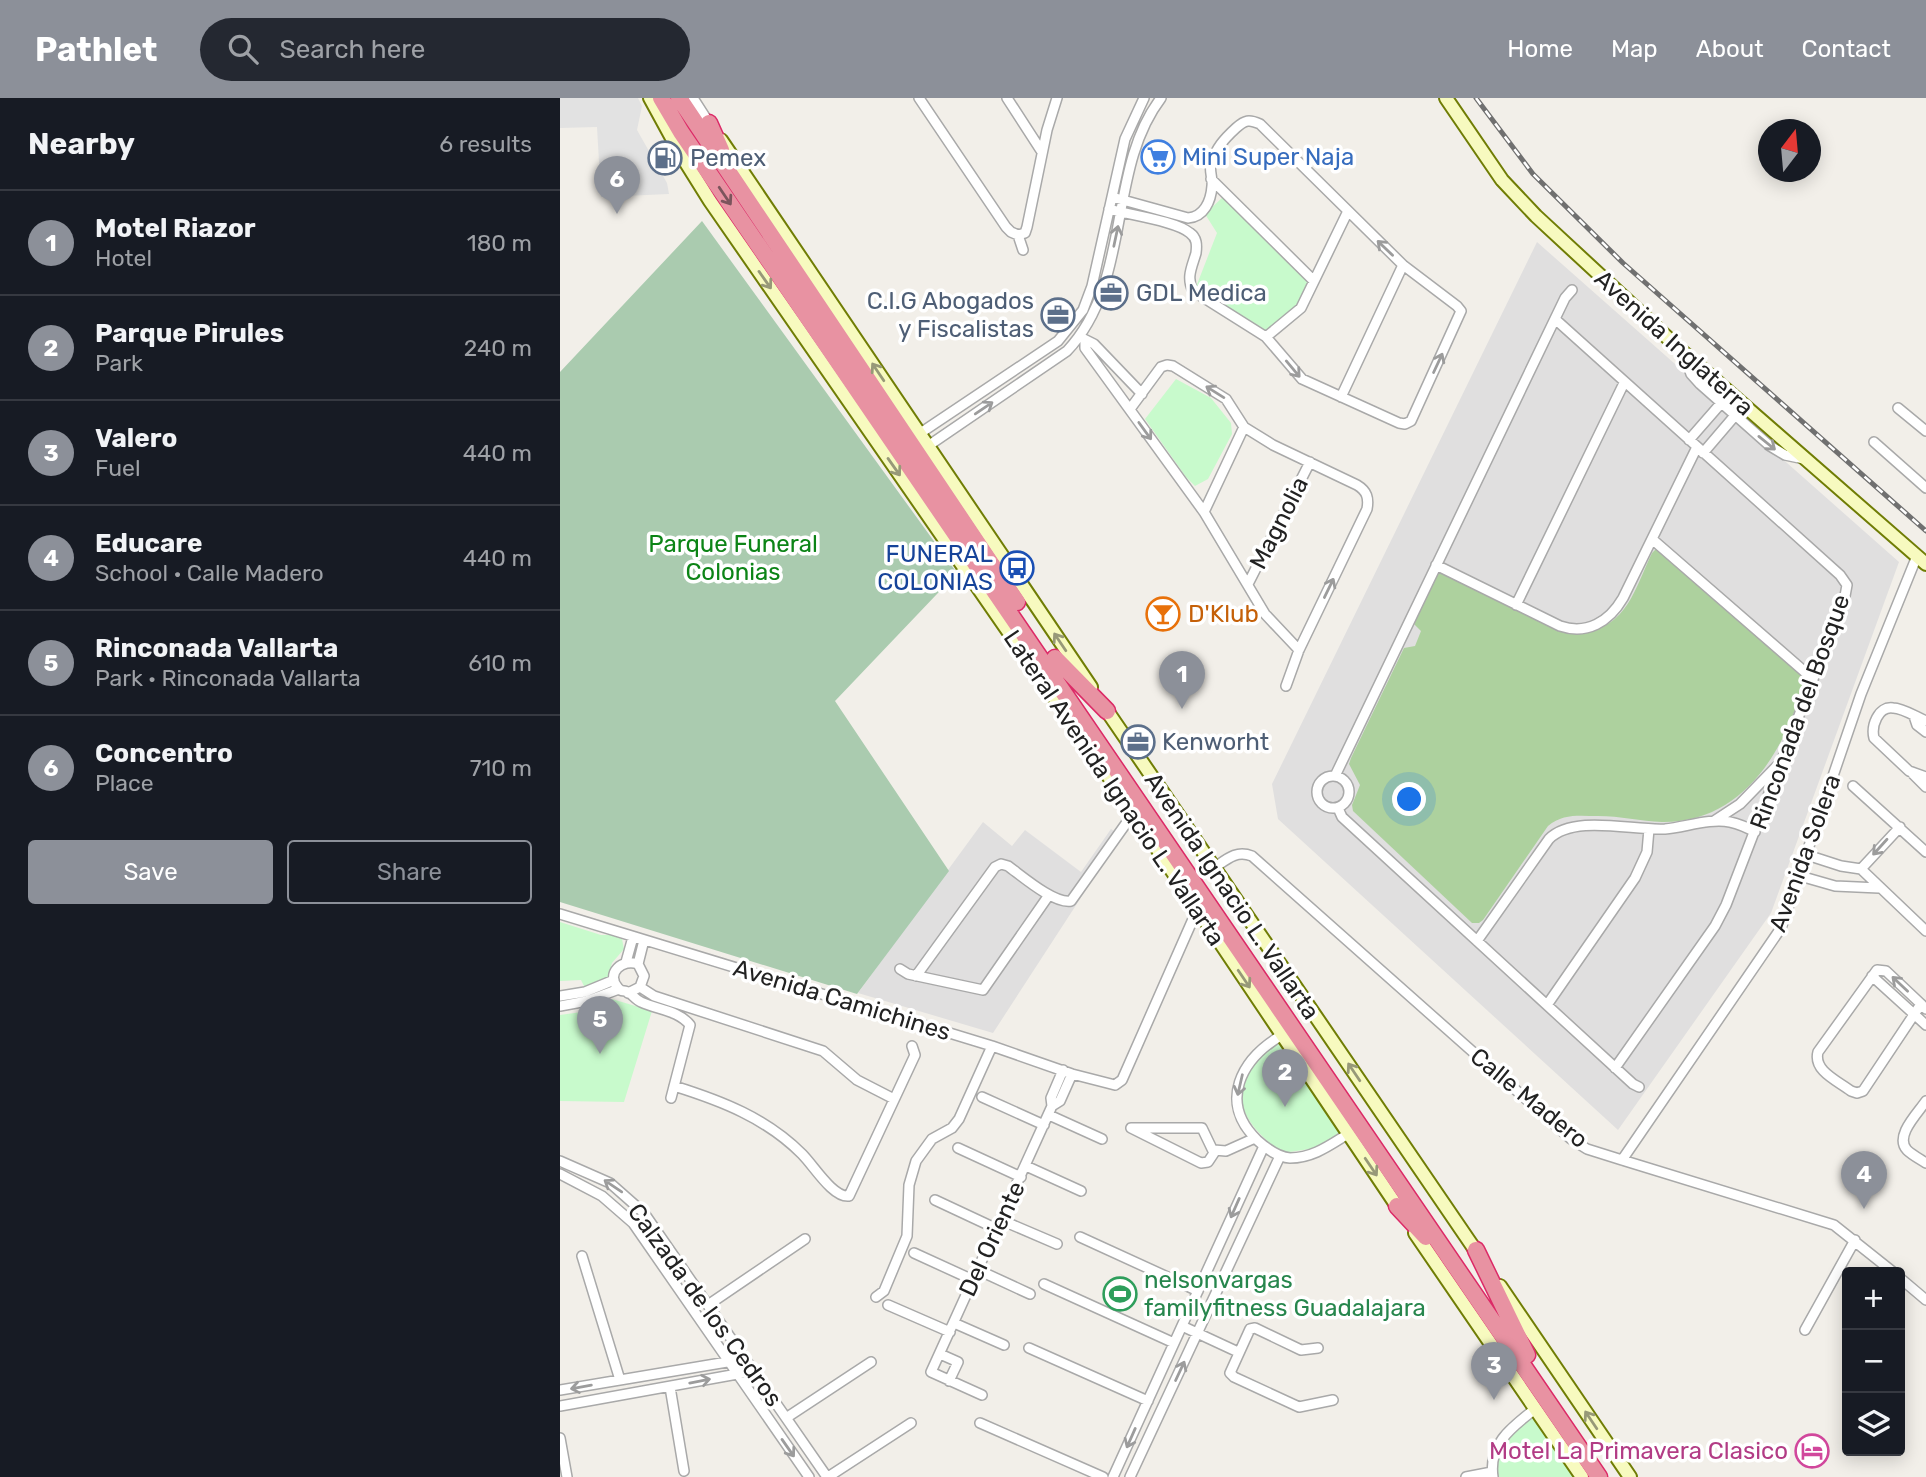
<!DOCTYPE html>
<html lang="en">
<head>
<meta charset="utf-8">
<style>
  :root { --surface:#171b24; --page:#242831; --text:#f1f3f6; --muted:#9ea1a6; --line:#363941; --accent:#8c9099 }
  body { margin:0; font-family:Rubik,sans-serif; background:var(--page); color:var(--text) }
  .controls { position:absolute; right:21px; bottom:21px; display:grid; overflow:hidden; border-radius:7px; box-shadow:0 4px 18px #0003 }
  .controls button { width:63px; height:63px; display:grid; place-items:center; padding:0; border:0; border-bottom:2px solid var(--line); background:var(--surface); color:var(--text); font:35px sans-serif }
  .compass { position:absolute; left:1198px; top:21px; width:63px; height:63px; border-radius:50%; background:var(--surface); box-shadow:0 4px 18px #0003; rotate:16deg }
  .you { position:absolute; left:850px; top:702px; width:24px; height:24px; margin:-18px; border:5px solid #fff; border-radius:50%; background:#1a73e8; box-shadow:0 0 0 10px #1a73e833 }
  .badge { display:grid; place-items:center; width:46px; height:46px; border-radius:50%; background:var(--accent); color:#fff; font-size:23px; font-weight:700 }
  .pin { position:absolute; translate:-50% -58px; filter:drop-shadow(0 2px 4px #0008) }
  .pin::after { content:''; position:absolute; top:37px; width:24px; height:21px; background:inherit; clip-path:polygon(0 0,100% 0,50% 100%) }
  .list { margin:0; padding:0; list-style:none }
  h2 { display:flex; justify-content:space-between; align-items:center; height:91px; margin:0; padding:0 28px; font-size:30px }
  h2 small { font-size:23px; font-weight:400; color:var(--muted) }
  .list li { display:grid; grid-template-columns:46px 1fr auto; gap:21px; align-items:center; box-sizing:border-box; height:105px; padding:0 28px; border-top:2px solid var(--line) }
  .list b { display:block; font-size:26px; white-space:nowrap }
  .list p { margin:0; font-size:23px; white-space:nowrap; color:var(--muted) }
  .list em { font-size:23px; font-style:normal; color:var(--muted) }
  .actions { display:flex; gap:14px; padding:21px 28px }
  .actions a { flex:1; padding:16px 0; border:2px solid var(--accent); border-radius:7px; text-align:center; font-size:24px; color:var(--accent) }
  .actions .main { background:var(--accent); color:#fff }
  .icon { flex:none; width:38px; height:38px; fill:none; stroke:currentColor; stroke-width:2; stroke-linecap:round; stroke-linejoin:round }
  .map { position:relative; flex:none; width:1366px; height:1379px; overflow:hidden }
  header { display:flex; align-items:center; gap:42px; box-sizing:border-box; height:98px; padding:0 35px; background:var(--accent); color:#fff }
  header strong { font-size:33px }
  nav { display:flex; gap:38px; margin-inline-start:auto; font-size:24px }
  .search { width:490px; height:63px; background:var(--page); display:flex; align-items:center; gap:18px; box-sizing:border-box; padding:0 24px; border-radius:38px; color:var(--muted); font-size:26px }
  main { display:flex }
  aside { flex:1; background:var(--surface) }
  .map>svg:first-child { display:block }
  .residential { fill:#e0dfdf }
  .forest { fill:#add19e }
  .cemetery { fill:#aacbaf }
  .park { fill:#c8facc }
  .parking { fill:#e2e2e2 }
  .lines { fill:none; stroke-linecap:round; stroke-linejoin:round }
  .street-casing { stroke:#a9a9a9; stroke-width:12 }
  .secondary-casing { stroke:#707d05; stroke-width:16 }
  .highway-casing { stroke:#dc2a67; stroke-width:19 }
  .street { stroke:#fff; stroke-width:9 }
  .secondary { stroke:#f7fabf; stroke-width:12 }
  .highway { stroke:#e892a2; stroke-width:16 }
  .rail-casing { stroke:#707070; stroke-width:5 }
  .rail { stroke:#fff; stroke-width:2.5; stroke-dasharray:8; stroke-linecap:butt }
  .oneway { stroke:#7b545c }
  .oneway2 { stroke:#9c9c9c }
  .oneway3 { stroke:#979978 }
  .labels { text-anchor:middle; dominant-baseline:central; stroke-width:7; stroke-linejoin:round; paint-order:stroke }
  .shop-label { font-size:24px; fill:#366cbe; stroke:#fff; text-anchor:start }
  .service-label { font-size:24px; fill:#4e5e75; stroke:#fff; text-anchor:start }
  .street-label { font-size:24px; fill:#222; stroke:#fff }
  .park-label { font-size:24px; fill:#0c8416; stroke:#fff }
  .transit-label { font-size:24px; fill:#164399; stroke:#fff; text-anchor:end }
  .food-label { font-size:24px; fill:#c56008; stroke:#fff; text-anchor:start }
  .leisure-label { font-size:24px; fill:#27864d; stroke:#fff; text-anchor:start }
  .hotel-label { font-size:24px; fill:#b23c85; stroke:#fff; text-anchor:end }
</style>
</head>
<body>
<header>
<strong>Pathlet</strong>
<div class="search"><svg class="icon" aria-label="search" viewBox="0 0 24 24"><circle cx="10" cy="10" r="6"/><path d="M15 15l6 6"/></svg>Search here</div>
<nav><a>Home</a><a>Map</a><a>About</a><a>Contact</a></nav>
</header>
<main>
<aside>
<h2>Nearby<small>6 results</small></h2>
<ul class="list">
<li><span class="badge">1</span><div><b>Motel Riazor</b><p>Hotel</p></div><em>180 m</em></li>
<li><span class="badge">2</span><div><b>Parque Pirules</b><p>Park</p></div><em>240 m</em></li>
<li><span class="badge">3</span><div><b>Valero</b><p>Fuel</p></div><em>440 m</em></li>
<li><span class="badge">4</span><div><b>Educare</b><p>School · Calle Madero</p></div><em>440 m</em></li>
<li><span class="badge">5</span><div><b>Rinconada Vallarta</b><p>Park · Rinconada Vallarta</p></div><em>610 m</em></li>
<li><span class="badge">6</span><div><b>Concentro</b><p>Place</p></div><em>710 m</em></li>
</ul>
<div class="actions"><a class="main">Save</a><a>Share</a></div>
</aside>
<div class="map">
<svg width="1366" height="1379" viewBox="0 0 1366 1379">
  <rect width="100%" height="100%" fill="#f2efe9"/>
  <path class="residential" d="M977,144L1339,464L1211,815L1058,1032L718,721L712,686Z
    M423,724L452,748L465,732L521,774L551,731L561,738L433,935L298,895Z"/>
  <path class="forest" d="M1096,451H1101L1245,580C1227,649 1185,725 1102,724C1081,723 1060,718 1038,718C1020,718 1003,715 988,728L923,822L919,825H912L793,713L792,707L800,687L789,666L791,660L844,550L855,548L861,533L854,526L877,477L882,474L1022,534C1067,530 1075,490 1092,455Z"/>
  <path class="cemetery" d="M142,123L397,475L275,603L389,773L297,896L0,804V274Z"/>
  <path class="park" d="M665,97L750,181L739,206L706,235L636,189L657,135L645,116Z
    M616,281L651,300L671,325L672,336L648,381L635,388L626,379L585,321Z
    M0,824L41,837H53L62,841L64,851L52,865L48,879L25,890L21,882L0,883Z
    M52,901L92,913L64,1004L0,1003V917L43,911L46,902Z
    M720,941L782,1033L756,1050L723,1055C696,1036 668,1008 688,972C695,960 710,950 720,941Z
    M975,1316L1018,1379H937C933,1349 953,1333 975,1316Z"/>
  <path class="parking" d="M0,0H78L82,8L77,32L107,85L109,96L41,99L37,29L0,30Z"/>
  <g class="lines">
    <defs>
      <path id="street" d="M133,0L149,25
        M359,0L446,129L451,134L458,137
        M447,0L482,54
        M651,81L753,182
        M549,111C569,117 616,123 630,135C637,140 637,147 636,155C632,169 626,179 633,193L706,239L742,281L839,325L845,326L851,323L901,213L897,208L843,167L700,26C689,21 685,22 676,30C664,41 656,50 651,66C649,73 653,81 652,88C651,103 644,119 628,120L552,99
        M458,137L465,135L467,129L487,32L497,0
        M458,137L463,152
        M995,221L1280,477L1287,487L1285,498L1166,807L1155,828L1055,970
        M706,239L741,210L788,113
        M522,240L534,246L582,296
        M525,242V250L644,414L705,516L739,552
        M1124,256L1131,276L1140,286L1210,348L1225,357L1244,361
        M781,299L843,167
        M1338,310L1366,333
        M570,311L601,269L607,267L613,268L666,301L684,329L713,347L797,387C807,393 809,400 807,411L739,552L726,588
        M359,336L498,243L523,212L532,188L565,41L584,0
        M1129,342L1170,295
        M1314,344L1366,390
        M368,348L507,253C573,183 546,72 601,0
        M1143,355L1184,307
        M644,414L684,329
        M1092,441L1253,581
        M876,467L1000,528C1027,537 1049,524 1063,500L1137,349
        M688,486L750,364
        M956,507L1064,285
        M1354,618L1357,627L1366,634
        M1366,623C1356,619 1343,610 1333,610C1318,608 1311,628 1314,640L1349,673L1366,679
        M1353,676L1366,689
        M757 694a16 16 0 1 1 32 0a16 16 0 1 1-32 0Z
        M775,678L1005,200L1012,192
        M1293,688L1366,754
        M778,710L782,719L1073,986L1079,989
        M1154,723L1180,706L1217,668
        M1247,757L1281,768L1301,771L1366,833
        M654,770C667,761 676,752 692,758L1011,1041L1027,1051L1062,1062L1274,1127L1333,1174
        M1301,771L1340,729
        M1240,778L1275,788L1319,790
        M0,816L432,948L512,976L555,987L562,982L637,812
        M917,843L989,741C1014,716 1073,733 1105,731C1126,729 1150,720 1170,724C1179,726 1188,730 1195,734
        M66,864L73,839
        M78,866L84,842
        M340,871L348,876L423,892L489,797
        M356,878L435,769L441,766L448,768C462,778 494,806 511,803L572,717
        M1312,878L1366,927
        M80,889L94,898L263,953L297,982L334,1001
        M68,895L80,889L84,878L78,866C63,860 45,875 58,890C63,895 61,891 68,894C73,897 76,902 81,904C98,912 118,912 130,927
        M0,898L25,894L54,882
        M1361,906L1303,993L1297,995L1291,993C1278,983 1253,973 1258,954L1317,872L1326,873L1361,906L1366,911
        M987,907L1075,780L1087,754L1089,731
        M0,908L27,903L59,891
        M722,937C681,961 658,1004 697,1042C706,1050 717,1059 730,1060C753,1060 770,1047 788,1036
        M114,988C162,1003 206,1020 242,1056C254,1068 273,1100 289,1098L355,957L352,948
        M422,999L484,1027
        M111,1000L130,927
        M1366,1003C1358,1015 1334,1038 1347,1052C1352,1057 1360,1061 1366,1065
        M492,1008L491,1000L503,972
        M489,1017L542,1041
        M571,1030H642L654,1055L648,1064L641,1065Z
        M398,1050L461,1079
        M654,1052L666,1053L695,1040
        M1062,1062L1221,830L1301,596L1357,458
        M0,1063L50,1085L84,1115L267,1379
        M466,1068L521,1093
        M0,1076L42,1098L73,1125L249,1379
        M375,1102L437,1131
        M441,1122L497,1146
        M520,1139L638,1193
        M354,1155L413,1182
        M22,1158L60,1282
        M418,1172L470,1196
        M1340,1180L1366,1202
        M484,1186L614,1245
        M316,1199L324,1193L347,1138L349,1087L356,1063L372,1041L392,1030L399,1021L432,948
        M148,1207L245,1141
        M328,1207L390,1234
        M394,1225L444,1247
        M622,1228L678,1254
        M1245,1232L1295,1142
        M469,1250L588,1303
        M758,1250L741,1252L695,1230L690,1231L670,1275L674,1279L739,1309L773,1302
        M380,1256L398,1264L389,1283
        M110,1289L124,1373
        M0,1292L185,1261
        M422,1297L371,1274L492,1008L500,1003L512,976
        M0,1308L194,1273
        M226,1320L311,1264
        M420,1325L543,1379
        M0,1340L7,1379
        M268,1379L351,1325
        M553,1379L704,1048
        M570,1379L720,1058
        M906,1379L932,1374
        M933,1379C928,1346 952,1329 975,1311"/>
      <path id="secondary" d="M90,0L120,55L150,103L543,670L841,1114
        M886,0L942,82L976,118L1124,255L1366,466
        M161,42L531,589
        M543,607L920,1159
        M855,1135L1022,1379
        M940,1188L1070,1379"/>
      <path id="highway" d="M101,0L121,34L1039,1379
        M119,0L457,504
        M149,25L161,52
        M495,560L547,613
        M532,645L543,670
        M837,1108L866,1139
        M916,1152L967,1257"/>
    </defs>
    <use href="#street" class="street-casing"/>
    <use href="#secondary" class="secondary-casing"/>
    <use href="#highway" class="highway-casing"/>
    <use href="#street" class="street"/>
    <use href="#secondary" class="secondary"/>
    <use href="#highway" class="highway"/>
    <defs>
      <path id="rail" d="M916,0L973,76L1063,165L1366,433"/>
    </defs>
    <use href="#rail" class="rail-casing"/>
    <use href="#rail" class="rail"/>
  </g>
  <defs><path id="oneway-shaft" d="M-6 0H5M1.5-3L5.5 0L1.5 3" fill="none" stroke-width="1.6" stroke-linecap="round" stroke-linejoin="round" transform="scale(1.75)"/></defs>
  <use class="oneway" href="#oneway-shaft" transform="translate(165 98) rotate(56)"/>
  <g class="oneway2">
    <use href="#oneway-shaft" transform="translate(556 138) rotate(-78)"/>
    <use href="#oneway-shaft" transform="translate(825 150) rotate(-136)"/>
    <use href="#oneway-shaft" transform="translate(878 265) rotate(-65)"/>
    <use href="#oneway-shaft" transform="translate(733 271) rotate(50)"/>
    <use href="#oneway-shaft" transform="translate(655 294) rotate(-148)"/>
    <use href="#oneway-shaft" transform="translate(424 310) rotate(-34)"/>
    <use href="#oneway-shaft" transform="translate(585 333) rotate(54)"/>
    <use href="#oneway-shaft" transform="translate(1207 345) rotate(39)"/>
    <use href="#oneway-shaft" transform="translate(769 490) rotate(-64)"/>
    <use href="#oneway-shaft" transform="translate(1320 749) rotate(132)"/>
    <use href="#oneway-shaft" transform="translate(1340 886) rotate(-137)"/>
    <use href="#oneway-shaft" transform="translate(680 987) rotate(103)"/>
    <use href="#oneway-shaft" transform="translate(53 1088) rotate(-146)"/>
    <use href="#oneway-shaft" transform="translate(675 1110) rotate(114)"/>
    <use href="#oneway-shaft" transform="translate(620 1273) rotate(-65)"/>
    <use href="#oneway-shaft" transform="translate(140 1283) rotate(-11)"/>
    <use href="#oneway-shaft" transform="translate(21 1289) rotate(170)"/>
    <use href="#oneway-shaft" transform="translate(571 1340) rotate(114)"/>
    <use href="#oneway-shaft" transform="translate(228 1350) rotate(55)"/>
  </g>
  <g class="oneway3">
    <use href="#oneway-shaft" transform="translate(205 182) rotate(55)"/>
    <use href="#oneway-shaft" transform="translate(318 274) rotate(-124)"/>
    <use href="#oneway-shaft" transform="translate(334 369) rotate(55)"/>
    <use href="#oneway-shaft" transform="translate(500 544) rotate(-124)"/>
    <use href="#oneway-shaft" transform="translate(684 881) rotate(56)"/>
    <use href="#oneway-shaft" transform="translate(794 974) rotate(-124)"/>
    <use href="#oneway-shaft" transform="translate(811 1069) rotate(56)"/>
    <use href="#oneway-shaft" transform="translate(1031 1322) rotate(-124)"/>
  </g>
  <defs>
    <symbol id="supermarket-ring" viewBox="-11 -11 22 22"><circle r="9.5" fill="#fff" stroke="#3f7fe0" stroke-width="1.5"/><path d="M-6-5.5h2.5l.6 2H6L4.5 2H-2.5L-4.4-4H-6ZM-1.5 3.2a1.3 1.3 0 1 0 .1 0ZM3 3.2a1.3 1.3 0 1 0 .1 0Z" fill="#3f7fe0"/></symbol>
    <symbol id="fuel-ring" viewBox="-11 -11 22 22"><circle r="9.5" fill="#fff" stroke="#5c6f8a" stroke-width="1.5"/><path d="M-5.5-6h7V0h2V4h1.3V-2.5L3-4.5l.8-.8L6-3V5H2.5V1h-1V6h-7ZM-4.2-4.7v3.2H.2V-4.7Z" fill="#5c6f8a"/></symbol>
    <symbol id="office-ring" viewBox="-11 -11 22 22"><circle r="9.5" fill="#fff" stroke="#5c6f8a" stroke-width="1.5"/><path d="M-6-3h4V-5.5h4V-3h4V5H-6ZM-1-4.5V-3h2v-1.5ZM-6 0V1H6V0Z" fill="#5c6f8a"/></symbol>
    <symbol id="bus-ring" viewBox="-11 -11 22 22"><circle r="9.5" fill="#fff" stroke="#1a4fb4" stroke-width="1.5"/><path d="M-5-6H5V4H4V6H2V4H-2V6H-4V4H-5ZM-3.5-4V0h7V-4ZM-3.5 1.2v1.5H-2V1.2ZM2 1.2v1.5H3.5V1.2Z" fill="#1a4fb4"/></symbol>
    <symbol id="bar-ring" viewBox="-11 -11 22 22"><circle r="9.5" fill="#fff" stroke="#e8710a" stroke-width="1.5"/><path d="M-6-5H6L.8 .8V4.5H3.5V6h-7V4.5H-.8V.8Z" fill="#e8710a"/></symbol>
    <symbol id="stadium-ring" viewBox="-11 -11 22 22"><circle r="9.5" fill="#fff" stroke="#2e9e5b" stroke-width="1.5"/><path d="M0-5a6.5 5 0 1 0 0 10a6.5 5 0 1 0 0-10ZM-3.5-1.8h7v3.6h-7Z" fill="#2e9e5b"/></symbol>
    <symbol id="hotel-ring" viewBox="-11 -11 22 22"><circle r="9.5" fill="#fff" stroke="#d1479c" stroke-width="1.5"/><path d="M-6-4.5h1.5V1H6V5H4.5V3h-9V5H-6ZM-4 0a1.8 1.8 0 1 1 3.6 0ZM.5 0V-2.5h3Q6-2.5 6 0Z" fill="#d1479c"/></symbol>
  </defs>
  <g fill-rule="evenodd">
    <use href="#supermarket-ring" x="579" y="40" width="38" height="38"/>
    <use href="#fuel-ring" x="86" y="41" width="38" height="38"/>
    <use href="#office-ring" x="532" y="176" width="38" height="38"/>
    <use href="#office-ring" x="479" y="198" width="38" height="38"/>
    <use href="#bus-ring" x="438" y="451" width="38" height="38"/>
    <use href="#bar-ring" x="584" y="497" width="38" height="38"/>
    <use href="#office-ring" x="559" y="625" width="38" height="38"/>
    <use href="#stadium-ring" x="541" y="1177" width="38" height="38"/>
    <use href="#hotel-ring" x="1233" y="1334" width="38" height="38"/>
  </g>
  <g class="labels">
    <g class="shop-label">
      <text x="622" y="59">Mini Super Naja</text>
    </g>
    <g class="service-label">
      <text x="130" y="60">Pemex</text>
      <text x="576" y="195">GDL Medica</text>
      <text x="474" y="203" text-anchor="end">C.I.G Abogados<tspan x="474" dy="28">y Fiscalistas</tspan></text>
      <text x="602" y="644">Kenworht</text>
    </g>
    <g class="street-label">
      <text transform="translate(1114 245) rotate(42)">Avenida Inglaterra</text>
      <text transform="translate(719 425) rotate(-63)">Magnolia</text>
      <text transform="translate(1240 614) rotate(-70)">Rinconada del Bosque</text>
      <text transform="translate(554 690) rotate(56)">Lateral Avenida Ignacio L. Vallarta</text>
      <text transform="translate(1245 755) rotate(-70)">Avenida Solera</text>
      <text transform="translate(672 798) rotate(56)">Avenida Ignacio L. Vallarta</text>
      <text transform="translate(282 902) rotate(17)">Avenida Camichines</text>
      <text transform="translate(969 1000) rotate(39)">Calle Madero</text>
      <text transform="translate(432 1141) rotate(-65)">Del Oriente</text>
      <text transform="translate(145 1207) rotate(54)">Calzada de los Cedros</text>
    </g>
    <g class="park-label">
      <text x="173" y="446">Parque Funeral<tspan x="173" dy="28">Colonias</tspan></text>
    </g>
    <g class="transit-label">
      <text x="433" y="456">FUNERAL<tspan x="433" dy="28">COLONIAS</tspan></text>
    </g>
    <g class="food-label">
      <text x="628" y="516">D'Klub</text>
    </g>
    <g class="leisure-label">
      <text x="584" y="1182">nelsonvargas<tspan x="584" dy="28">familyfitness Guadalajara</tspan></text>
    </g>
    <g class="hotel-label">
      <text x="1228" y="1353">Motel La Primavera Clasico</text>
    </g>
  </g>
</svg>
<div class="controls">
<button>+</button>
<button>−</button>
<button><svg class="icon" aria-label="layers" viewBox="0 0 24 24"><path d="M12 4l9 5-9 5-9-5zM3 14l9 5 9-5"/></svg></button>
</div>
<svg class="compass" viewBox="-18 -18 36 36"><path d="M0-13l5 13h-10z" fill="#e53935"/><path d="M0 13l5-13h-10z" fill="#9ea1a6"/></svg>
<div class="you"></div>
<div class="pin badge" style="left:622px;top:611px">1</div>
<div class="pin badge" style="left:725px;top:1009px">2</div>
<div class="pin badge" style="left:934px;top:1302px">3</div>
<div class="pin badge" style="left:1304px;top:1111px">4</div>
<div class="pin badge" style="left:40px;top:956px">5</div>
<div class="pin badge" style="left:57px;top:116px">6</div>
</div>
</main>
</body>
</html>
